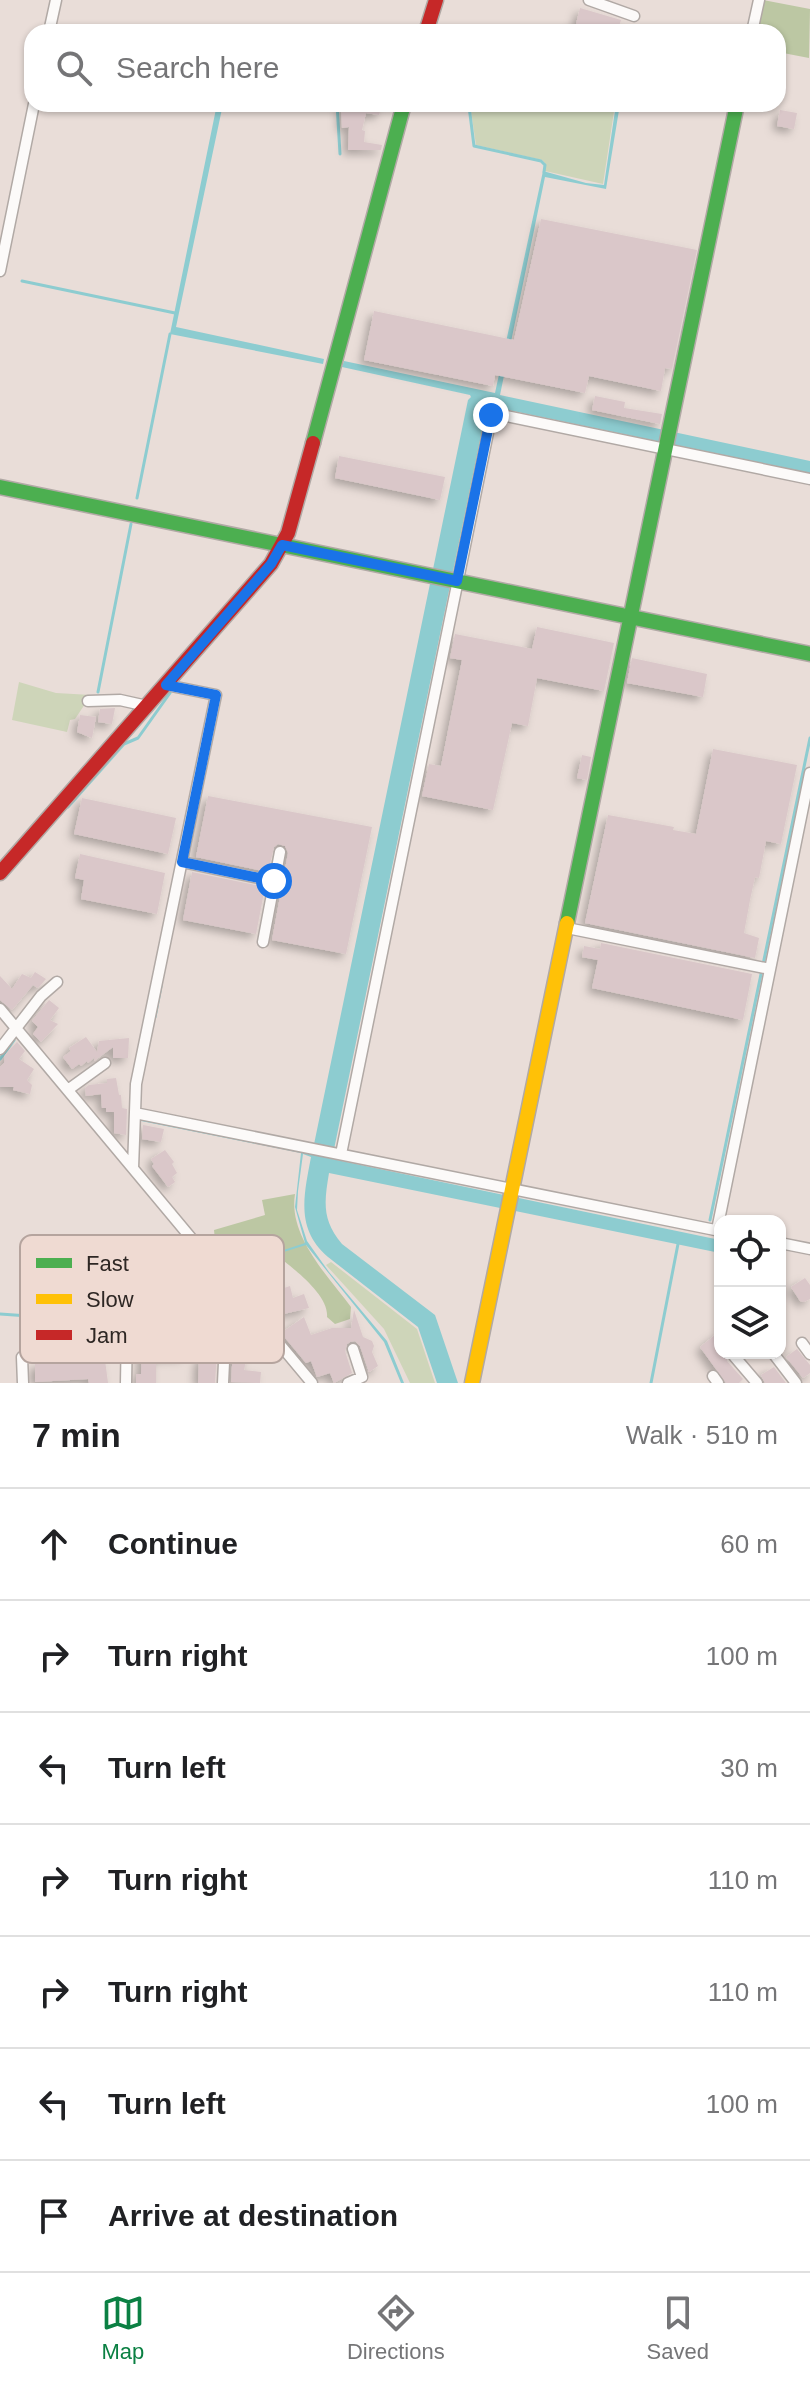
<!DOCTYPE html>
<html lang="en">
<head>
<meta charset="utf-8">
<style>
  :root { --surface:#fff; --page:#f2f2f2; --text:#202124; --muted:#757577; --line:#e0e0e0; --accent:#0b8043 }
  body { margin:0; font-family:Helvetica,sans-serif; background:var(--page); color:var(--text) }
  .controls { position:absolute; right:24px; bottom:24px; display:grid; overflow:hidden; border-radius:16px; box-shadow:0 2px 6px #0004 }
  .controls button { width:72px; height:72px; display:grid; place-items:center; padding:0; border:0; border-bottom:2px solid var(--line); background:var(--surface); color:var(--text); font:40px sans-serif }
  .stop { position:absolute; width:24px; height:24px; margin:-18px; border:6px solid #1a73e8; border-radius:50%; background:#fff }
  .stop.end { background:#1a73e8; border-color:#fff; box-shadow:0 2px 8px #0008 }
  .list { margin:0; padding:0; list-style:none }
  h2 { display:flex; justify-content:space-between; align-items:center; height:104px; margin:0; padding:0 32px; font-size:34px }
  h2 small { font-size:26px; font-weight:400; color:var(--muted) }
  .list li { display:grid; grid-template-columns:52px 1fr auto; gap:24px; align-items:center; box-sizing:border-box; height:112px; padding:0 32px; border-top:2px solid var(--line) }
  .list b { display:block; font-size:30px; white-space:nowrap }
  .list em { font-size:26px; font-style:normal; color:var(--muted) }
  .icon { flex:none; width:44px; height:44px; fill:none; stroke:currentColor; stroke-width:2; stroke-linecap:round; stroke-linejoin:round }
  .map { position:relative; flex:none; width:810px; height:1383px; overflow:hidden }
  .search { position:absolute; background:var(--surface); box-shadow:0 2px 6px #0004; left:24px; right:24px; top:24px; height:88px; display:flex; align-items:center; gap:20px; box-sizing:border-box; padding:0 28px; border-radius:24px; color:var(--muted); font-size:30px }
  .sheet { height:888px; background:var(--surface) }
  nav { display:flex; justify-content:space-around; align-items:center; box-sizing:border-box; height:112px; border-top:2px solid var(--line); background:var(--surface); font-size:22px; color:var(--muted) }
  nav a { display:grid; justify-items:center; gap:4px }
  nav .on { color:var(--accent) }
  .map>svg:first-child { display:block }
  .green { fill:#ced5b9 }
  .forest { fill:#bcc7a3 }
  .water { fill:#8dccd0 }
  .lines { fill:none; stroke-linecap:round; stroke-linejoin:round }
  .stream { stroke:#8dccd0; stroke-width:3 }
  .building { fill:#dac7c9; filter:url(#shadow) }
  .street-casing { stroke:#b1a9a5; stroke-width:13 }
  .fast-casing { stroke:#b1a9a5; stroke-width:17 }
  .slow-casing { stroke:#b1a9a5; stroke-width:17 }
  .jam-casing { stroke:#b1a9a5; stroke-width:17 }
  .street { stroke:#fcfaf9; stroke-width:10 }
  .fast { stroke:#4caf50; stroke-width:14 }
  .slow { stroke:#ffc107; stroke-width:14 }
  .jam { stroke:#c62828; stroke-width:14 }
  .route { stroke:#1a73e8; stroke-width:10 }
  .key { fill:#efdad2; stroke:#b5a49e; stroke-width:2 }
  .key-label { font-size:22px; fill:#2e2724 }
</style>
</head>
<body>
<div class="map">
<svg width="810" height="1383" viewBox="0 0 810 1383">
  <defs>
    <filter id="shadow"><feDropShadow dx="-4.5" dy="4.5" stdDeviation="4" flood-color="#0004"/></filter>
  </defs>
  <rect width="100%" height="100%" fill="#e9ddd8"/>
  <path class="green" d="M470,104L615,105L603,184L545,171V163L542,160L476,145Z
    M19,682L56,693L91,695L75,719L70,720L67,732L12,720Z
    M331,1262L417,1329L435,1383H410L384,1329L326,1265Z"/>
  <path class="forest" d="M763,0L810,9L809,58L778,52V32H757Z
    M295,1194C288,1236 328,1276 351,1307L350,1319L335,1324L327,1317C329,1297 299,1273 284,1261L261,1267L256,1263L247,1266V1272L227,1276L217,1260L214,1230L265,1215L262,1200Z"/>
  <path class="water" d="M217,104H223L176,327L324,359L323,364L170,334Z
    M616,104H620L606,189L545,177L500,395L810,461V473L493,407L486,411L332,1159L720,1240V1253L329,1173C324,1203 322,1220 342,1244L435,1315L458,1383H437L418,1327L328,1257C295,1229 304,1195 311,1157L303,1154L298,1191L297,1210L307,1241L329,1272L387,1341L404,1383H401L384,1342L306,1245L226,1270V1269L305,1243L295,1207L301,1153L141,1121V1117L312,1154L468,400L471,397L470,395L342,367L344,361L495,393L543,171L586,183L604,185Z"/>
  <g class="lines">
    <path class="stream" d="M337,104L340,154
      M428,104H437
      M464,104L469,106L474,146L541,161L545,165L544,172
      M22,281L175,313
      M137,498L170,334
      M98,692L131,524
      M68,807L124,744L138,738L170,693
      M155,1017L161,986
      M0,1059L14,1040
      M710,1220L810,738
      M0,1314L43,1317L128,1315V1280L208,1270
      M651,1383L678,1244"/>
  </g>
  <path class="building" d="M580,8L621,20L617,32H574Z
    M341,104H382L379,115L366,113L362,130L365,131L364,142L382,145L381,150H348L349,127L342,128Z
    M780,110L797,113L794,129L777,126Z
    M541,219L697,250L672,369L665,368L661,391L589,376L585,393L495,375L493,386L364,360L374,311L514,340Z
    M595,396L625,402L624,408L662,414L660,424L592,410Z
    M339,456L445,477L440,500L335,478Z
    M537,627L614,643L604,691L537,678L528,726L512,723L493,810L422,796L429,764L441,766L462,660L450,658L455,634L532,649Z
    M632,658L707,674L703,697L627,683Z
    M115,708L112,724L98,722L100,709Z
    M80,715L96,717L92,738L77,732Z
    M713,749L797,765L781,844L766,841L759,878L755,877L750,900L744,933L759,938L755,958L585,923L608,815L674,827L673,830L696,834Z
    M582,755L591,757L587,780L577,778Z
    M208,796L372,827L346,954L272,940L288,853L285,846L278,844L274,847L268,872L196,857Z
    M82,798L176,818L168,854L74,834Z
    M80,854L165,873L157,914L81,899L84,880L75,878Z
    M192,872L265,887L256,934L183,920Z
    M601,943L752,974L743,1020L592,988L598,960L582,957L584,946L600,949Z
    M35,972L46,979L38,988L33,985L12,1010L0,1000V976L12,989L22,974L31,978Z
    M49,1000L59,1008L50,1020L58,1024L41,1042L33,1034L38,1027L32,1021Z
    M86,1037L97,1052L99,1041L129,1038L128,1058H113V1047L94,1061L95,1057L88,1063L87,1061L81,1066L79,1064L72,1069L63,1057L71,1051L69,1048Z
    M17,1042L25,1051L19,1059L34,1069L27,1080L32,1085L30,1094L13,1090L14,1087H0V1067L4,1063L5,1055Z
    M116,1078L119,1095H121L122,1108L127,1109L126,1135L114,1133V1112H106V1108H102L101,1094L86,1096L85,1088L89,1085L107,1083V1079Z
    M143,1125L164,1129L161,1142L142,1139Z
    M165,1150L174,1162L172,1164L177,1173L172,1177L175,1182L168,1187L152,1166L154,1164L151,1159Z
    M805,1278L810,1285V1299L804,1302L800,1301L791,1287Z
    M290,1286L293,1298L304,1294L309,1308L271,1317L270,1313L266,1314L260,1296Z
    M197,1297H218L217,1312L233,1314L230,1328L252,1327V1330L247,1335L192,1334L185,1337L186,1356L156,1357V1383H136V1374H141L143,1329L196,1327Z
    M354,1310L363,1337L372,1341L374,1346L372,1352L378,1366L369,1372L360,1346L355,1341L350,1342L347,1344L345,1351L352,1373L334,1383L330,1373L317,1377L311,1361L306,1363L281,1333L304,1317L311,1335L332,1328H351Z
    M720,1331V1353H727V1361L743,1379L739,1383H726L700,1347Z
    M204,1349L217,1350L215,1383H198L199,1358H204Z
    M797,1349L810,1365V1373L803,1378L786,1357Z
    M233,1350L248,1351L244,1370L261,1372L260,1383L231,1382Z
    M105,1360L108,1383H89L88,1379L35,1382V1364Z
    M774,1367L786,1383H765L761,1375Z"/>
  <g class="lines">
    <defs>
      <path id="street" d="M589,0L634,16
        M49,32L56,0
        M752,32L759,0
        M0,271L34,104
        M88,701L120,700L147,706
        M182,862L274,881
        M567,928L770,969
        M263,942L280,852
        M0,1009L312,1383
        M0,1049L41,996L57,982
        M69,1089L105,1063
        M135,1113L720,1231
        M341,1154L492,413L810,479
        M133,1168L136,1084L216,695L166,685
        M717,1230L810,773
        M780,1243L810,1249
        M195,1341L250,1343L266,1327
        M802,1343L810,1354
        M773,1353L796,1383
        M734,1356L757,1383
        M713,1376L718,1383
        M23,1383L22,1357L128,1350
        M126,1383L127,1327L138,1317L135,1287L223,1277
        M223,1383L225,1342
        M348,1383L362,1377L353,1349"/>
      <path id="fast" d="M313,443L404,104
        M0,487L810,654
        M567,923L737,104"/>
      <path id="slow" d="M472,1383L567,923"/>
      <path id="jam" d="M426,32L436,0
        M0,873L271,564L288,533L313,443"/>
    </defs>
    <use href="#street" class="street-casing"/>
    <use href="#fast" class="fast-casing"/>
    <use href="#slow" class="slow-casing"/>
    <use href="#jam" class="jam-casing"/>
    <use href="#street" class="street"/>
    <use href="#fast" class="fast"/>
    <use href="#slow" class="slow"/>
    <use href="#jam" class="jam"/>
  </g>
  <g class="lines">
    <path class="route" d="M274,881L182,862L216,695L166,685L271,564L282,545L457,581L491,415"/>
  </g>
  <rect x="20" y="1235" width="264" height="128" rx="12" class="key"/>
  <rect x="36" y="1258" width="36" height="10" fill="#4caf50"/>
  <rect x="36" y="1294" width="36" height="10" fill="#ffc107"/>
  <rect x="36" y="1330" width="36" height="10" fill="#c62828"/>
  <g class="key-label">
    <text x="86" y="1271">Fast</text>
    <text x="86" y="1307">Slow</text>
    <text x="86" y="1343">Jam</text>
  </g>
</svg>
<div class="controls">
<button><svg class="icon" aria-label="locate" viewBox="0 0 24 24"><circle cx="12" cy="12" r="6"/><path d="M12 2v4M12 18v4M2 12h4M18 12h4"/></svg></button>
<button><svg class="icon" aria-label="layers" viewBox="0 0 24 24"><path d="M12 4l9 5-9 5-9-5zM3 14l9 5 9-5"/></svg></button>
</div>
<div class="stop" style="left:274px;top:881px"></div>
<div class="stop end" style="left:491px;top:415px"></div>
<div class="search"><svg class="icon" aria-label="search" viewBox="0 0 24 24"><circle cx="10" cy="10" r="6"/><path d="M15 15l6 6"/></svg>Search here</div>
</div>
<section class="sheet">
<h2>7 min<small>Walk · 510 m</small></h2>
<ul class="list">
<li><svg class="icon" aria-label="ahead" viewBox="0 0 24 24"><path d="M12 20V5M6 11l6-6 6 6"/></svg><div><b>Continue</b></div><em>60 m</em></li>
<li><svg class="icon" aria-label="right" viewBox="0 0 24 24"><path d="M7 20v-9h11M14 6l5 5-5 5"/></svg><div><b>Turn right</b></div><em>100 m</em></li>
<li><svg class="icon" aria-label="left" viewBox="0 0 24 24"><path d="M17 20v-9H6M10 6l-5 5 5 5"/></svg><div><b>Turn left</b></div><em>30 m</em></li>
<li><svg class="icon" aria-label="right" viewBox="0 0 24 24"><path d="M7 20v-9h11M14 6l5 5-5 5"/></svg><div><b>Turn right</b></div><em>110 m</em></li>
<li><svg class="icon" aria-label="right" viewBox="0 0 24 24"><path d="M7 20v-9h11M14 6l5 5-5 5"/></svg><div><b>Turn right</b></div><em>110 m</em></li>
<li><svg class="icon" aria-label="left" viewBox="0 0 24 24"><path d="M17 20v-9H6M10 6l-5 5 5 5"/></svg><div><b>Turn left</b></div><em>100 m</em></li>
<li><svg class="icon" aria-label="arrive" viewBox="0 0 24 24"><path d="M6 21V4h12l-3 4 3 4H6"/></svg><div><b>Arrive at destination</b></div></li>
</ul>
</section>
<nav>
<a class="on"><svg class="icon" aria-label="map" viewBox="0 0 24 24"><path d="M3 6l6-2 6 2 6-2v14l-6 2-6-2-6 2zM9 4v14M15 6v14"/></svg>Map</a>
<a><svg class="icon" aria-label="directions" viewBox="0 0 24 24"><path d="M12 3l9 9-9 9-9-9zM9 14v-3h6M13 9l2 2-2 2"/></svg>Directions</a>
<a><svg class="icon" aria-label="saved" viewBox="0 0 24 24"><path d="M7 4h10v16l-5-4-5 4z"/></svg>Saved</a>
</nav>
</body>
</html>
